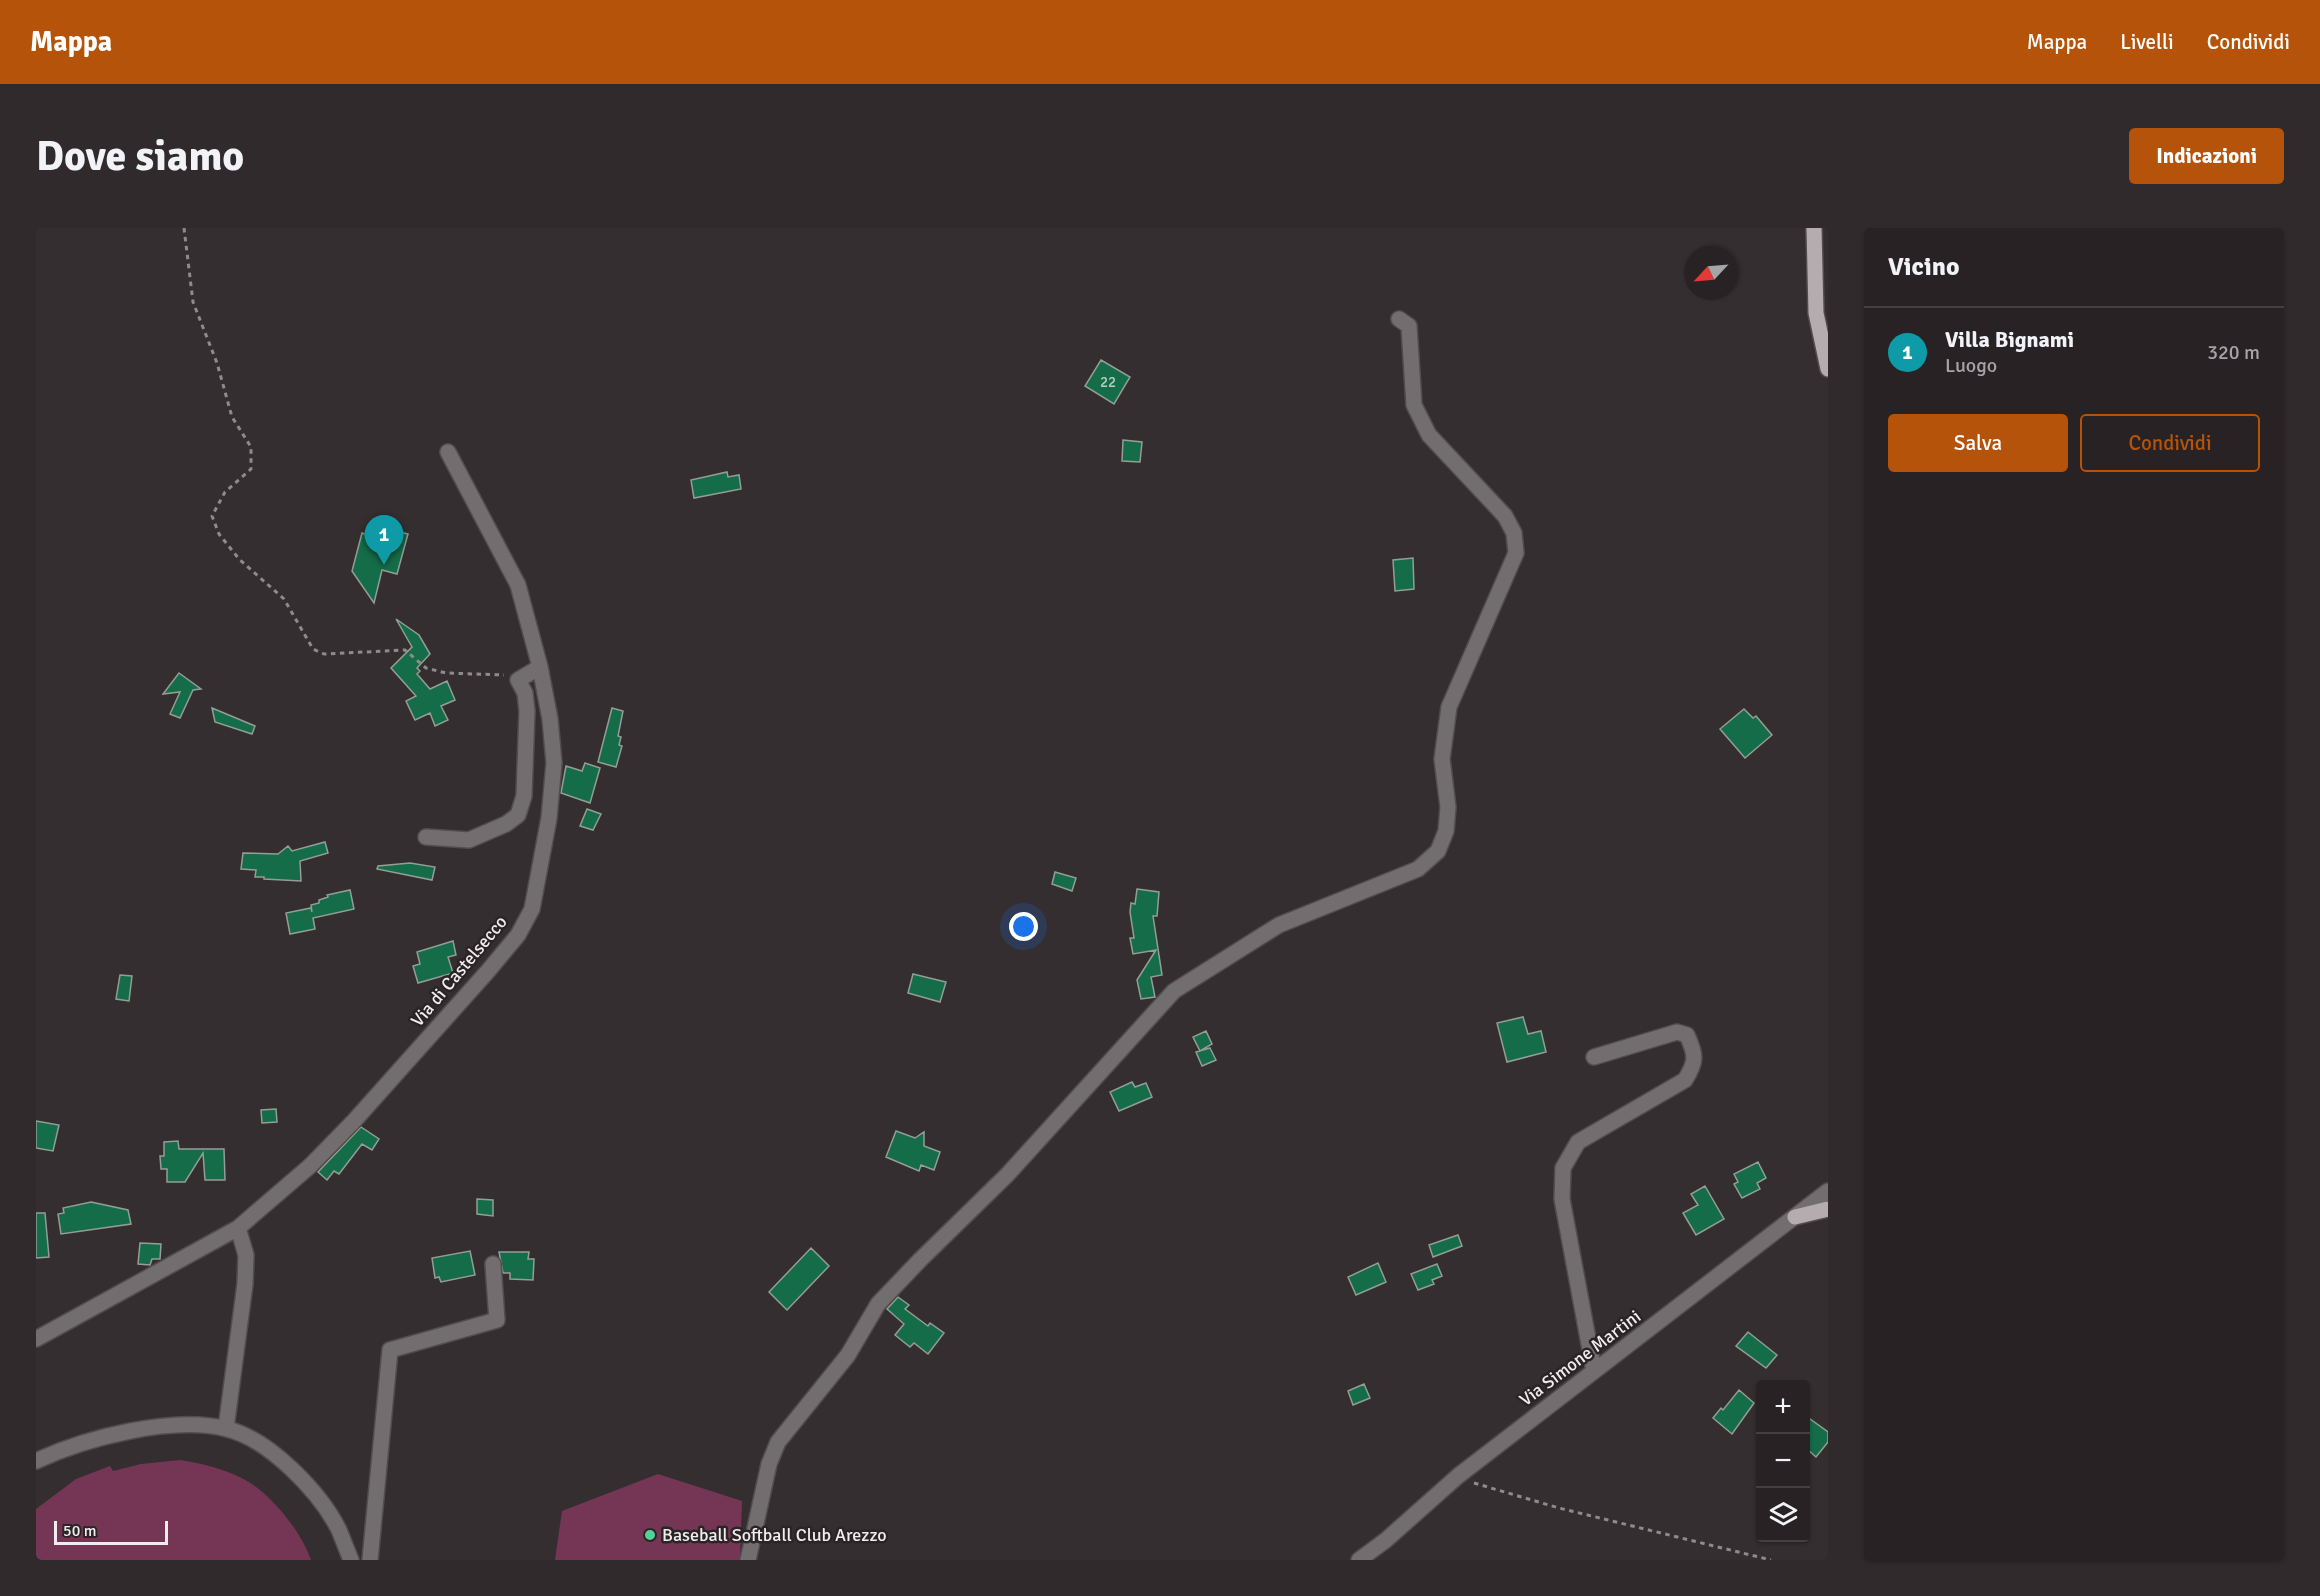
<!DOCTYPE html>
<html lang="it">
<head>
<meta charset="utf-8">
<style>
  :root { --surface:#282225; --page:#302a2d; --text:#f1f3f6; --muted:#a5a4a7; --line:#443f42; --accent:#b45309 }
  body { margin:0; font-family:Signika,sans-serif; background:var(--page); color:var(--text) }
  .controls { position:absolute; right:18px; bottom:18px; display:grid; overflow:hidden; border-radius:6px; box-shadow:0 2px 4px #0004 }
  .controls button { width:54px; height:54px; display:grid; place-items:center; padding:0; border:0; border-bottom:2px solid var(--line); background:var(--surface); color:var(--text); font:30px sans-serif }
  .compass { position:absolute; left:1648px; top:18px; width:54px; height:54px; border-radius:50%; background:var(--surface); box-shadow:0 2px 4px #0004; rotate:244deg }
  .scale { position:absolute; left:18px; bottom:15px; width:114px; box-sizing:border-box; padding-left:6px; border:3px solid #f1ecee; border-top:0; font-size:16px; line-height:21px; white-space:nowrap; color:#f1ecee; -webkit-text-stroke:4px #2b2427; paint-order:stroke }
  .you { position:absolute; left:988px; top:699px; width:21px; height:21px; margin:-15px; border:4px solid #fff; border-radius:50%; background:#1a73e8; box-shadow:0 0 0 9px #1a73e833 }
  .badge { display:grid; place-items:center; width:39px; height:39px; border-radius:50%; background:var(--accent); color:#fff; font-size:20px; font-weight:700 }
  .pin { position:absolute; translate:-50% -50px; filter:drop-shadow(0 2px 3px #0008) }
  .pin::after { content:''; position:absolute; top:32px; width:21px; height:18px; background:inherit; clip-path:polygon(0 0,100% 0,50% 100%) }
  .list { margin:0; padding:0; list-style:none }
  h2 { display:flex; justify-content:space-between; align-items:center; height:78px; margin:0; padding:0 24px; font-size:26px }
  h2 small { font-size:20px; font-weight:400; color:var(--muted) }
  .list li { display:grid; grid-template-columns:39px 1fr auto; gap:18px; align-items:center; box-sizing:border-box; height:90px; padding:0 24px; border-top:2px solid var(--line) }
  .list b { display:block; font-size:22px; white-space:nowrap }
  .list p { margin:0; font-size:20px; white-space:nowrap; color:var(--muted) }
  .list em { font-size:20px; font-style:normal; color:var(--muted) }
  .actions { display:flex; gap:12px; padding:18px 24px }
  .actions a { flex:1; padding:14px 0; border:2px solid var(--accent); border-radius:6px; text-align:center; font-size:21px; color:var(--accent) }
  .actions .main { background:var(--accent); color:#fff }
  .icon { flex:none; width:33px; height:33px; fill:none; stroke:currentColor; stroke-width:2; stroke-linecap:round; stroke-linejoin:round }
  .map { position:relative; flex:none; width:1792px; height:1332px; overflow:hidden; border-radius:6px }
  header { display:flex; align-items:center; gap:36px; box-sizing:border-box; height:84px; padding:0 30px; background:var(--accent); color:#fff }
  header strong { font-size:28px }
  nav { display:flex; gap:33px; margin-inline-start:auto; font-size:21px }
  .intro { display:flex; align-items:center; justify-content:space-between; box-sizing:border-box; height:144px; padding:0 36px }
  h1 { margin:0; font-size:42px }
  .button { padding:15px 27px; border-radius:6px; background:var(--accent); color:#fff; font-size:21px; font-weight:700 }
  main { display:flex; gap:36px; padding:0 36px }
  aside { flex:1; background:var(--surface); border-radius:6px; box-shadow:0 2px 4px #0004 }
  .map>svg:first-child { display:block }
  .green { fill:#753656 }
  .building { fill:#146d48; stroke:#949d97; stroke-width:1.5 }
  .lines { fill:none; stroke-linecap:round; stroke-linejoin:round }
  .minor-casing { stroke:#534c4f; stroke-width:18 }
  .major-casing { stroke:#534c4f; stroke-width:18 }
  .path { stroke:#908a8d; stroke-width:3; stroke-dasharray:4.5 4.5; stroke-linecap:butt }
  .minor { stroke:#726e70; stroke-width:15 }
  .major { stroke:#b4acaf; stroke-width:15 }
  .poi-dot { fill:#51d397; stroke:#2b2427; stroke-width:2 }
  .labels { text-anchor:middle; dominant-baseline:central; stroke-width:5; stroke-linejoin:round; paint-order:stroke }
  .number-label { font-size:15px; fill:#baccc4 }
  .street-label { font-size:18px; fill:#f1ecee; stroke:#2b2427 }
  .poi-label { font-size:18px; fill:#f1ecee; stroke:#2b2427; text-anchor:start }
</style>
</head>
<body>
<header>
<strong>Mappa</strong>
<nav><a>Mappa</a><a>Livelli</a><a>Condividi</a></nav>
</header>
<div class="intro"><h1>Dove siamo</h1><a class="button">Indicazioni</a></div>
<main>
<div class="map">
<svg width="1792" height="1332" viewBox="0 0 1792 1332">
  <rect width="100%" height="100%" fill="#352e31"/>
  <path class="green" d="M144,1232C168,1236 190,1241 211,1253C236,1267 266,1305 275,1332H0V1281L40,1251L74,1238L77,1243L105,1236Z
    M622,1246L706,1273L704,1332H519L526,1283Z"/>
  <path class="building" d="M1065,132L1094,149L1078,176L1049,158Z
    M1087,212L1106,214L1104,234L1086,233Z
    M691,244L692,249L703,247L705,261L658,270L655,252Z
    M339,295L352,298V301L372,306L361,346L346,342L338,375L316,343L326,305L335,308Z
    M1377,330L1378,361L1359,363L1357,332Z
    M360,391L383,407L394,426L381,440L384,443L381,446L394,461L411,453L419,472L405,478L412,492L399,498L394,485L379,492L370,473L380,468L355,440L376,419Z
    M143,445L165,461L157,462L144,490L134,486L144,464L127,466Z
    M176,480L219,498L216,506L179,494Z
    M576,480L587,483L582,508L585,509L583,517L586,518L580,539L562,534Z
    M1708,481L1717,490L1720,488L1736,507L1709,530L1684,501Z
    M549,535L564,540L554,575L525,565L530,538L546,543Z
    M551,581L565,586L557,602L544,598Z
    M289,614L292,625L264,633L265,653L228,651V649H219L220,642L205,641L207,625L242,626L252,618L256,623Z
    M374,635L399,639L396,652L341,641L342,638Z
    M1019,644L1040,650L1036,663L1016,656Z
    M1101,661L1123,664L1121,688H1117L1126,747L1115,749L1119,769L1105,771L1101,752L1120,722L1097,726L1094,710H1098L1094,684L1095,675L1099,676Z
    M314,662L318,681L277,690L279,701L254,706L250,685L275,680L276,684L275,677L283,675V672L292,669L291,667Z
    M417,713L420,727L412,729L417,745L382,755L377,738L384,736L381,724Z
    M877,746L910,754L904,774L872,765Z
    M84,747L96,748L93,773L80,771Z
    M1487,789L1492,806L1505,803L1510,824L1471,834L1461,795Z
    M1170,803L1176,816L1164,823L1157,809Z
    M1174,820L1180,832L1166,838L1160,824Z
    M1096,854L1099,859L1110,855L1116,869L1083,883L1074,864Z
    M240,881L241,894L226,895L225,882Z
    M0,893L23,897L17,923L0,920Z
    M325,899L343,911L336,922L326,916L303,946L298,943L291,952L282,944Z
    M860,903L879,910L888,904V918L904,924L898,942L885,937L883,943L850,929Z
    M142,913L143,921H188L189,952H169L167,925L149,954H131V941H125L124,928H128V914Z
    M1722,934L1730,950L1721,955L1724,961L1706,970L1698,956L1702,954L1698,946Z
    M1669,958L1688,991L1660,1007L1647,985L1662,977L1655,966Z
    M441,971L457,972V988L441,986Z
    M55,974L92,982L95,996L25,1006L22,986L28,985L27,980Z
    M0,985H9L13,1029L0,1030Z
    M1422,1007L1426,1018L1397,1029L1393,1017Z
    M104,1015L125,1016L124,1031H116L114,1037L102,1036Z
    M775,1020L793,1038L751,1082L733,1064Z
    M434,1023L439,1047L405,1054L403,1049L399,1050L396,1030Z
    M463,1024H493L492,1031H498L497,1052L474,1051V1045H467Z
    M1342,1035L1350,1054L1320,1067L1312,1049Z
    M1401,1036L1406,1048L1396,1052L1398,1056L1382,1062L1375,1046Z
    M862,1069L873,1077L869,1081L892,1098L894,1095L908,1105L892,1126L878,1115L874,1119L859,1107L868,1096L851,1081Z
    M1712,1104L1741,1127L1730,1140L1700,1118Z
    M1328,1156L1334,1170L1317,1177L1312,1163Z
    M1703,1162L1718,1175L1696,1206L1677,1190L1685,1180L1687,1182Z
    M1770,1188L1792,1204V1214L1780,1229L1770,1220Z"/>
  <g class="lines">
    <defs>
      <path id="minor" d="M390,609L433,612L470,596L482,587L488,568L491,483L489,465L482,452L504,439
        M1558,829L1641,804L1651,807C1660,827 1661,833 1649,852L1542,914L1527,940L1526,971L1558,1143
        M0,1111L202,1000
        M190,1200L209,1056L210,1027L202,1000L274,938L318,893L452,743L482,707L496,681L513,590L518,535L514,491L504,439L482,357L412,224
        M0,1233C49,1210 137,1187 191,1201C233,1211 284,1264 303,1302C307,1312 311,1322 315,1332
        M334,1332L354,1122L461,1092L457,1036
        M712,1332L733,1236L742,1214L812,1127L842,1076L884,1032L971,947L1138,763L1243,697L1382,641L1402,623L1410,603L1412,579L1406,531L1413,479L1480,325L1478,305L1469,288L1393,207L1378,177L1373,98L1363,91
        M1323,1332L1350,1312L1422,1248L1792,963"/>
      <path id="major" d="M1778,0L1780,85L1792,141
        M1759,989L1792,981"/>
    </defs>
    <use href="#minor" class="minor-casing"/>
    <use href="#major" class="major-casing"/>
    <path class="path" d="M148,0L157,74L181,135L196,189L215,219V241L189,264L176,288L183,306L203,331L248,371L277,421L288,426L369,422L390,440L410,445L468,447
      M1438,1255L1523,1280L1735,1332"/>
    <use href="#minor" class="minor"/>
    <use href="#major" class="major"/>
  </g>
  <circle class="poi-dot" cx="614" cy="1307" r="6"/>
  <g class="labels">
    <g class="number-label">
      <text x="1072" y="154">22</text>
    </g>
    <g class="street-label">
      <text transform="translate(423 743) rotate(-50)">Via di Castelsecco</text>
      <text transform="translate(1544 1130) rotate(-37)">Via Simone Martini</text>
    </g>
    <g class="poi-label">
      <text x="626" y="1307">Baseball Softball Club Arezzo</text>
    </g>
  </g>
</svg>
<div class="controls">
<button>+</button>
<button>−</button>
<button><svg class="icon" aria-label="layers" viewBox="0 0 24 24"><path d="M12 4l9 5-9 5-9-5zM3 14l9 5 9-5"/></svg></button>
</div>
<svg class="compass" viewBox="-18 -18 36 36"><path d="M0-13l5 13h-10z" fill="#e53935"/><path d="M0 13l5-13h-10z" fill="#a5a4a7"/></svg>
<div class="scale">50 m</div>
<div class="you"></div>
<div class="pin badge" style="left:348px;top:337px;background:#0f9aa8">1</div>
</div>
<aside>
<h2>Vicino<small></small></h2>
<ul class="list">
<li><span class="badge" style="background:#0f9aa8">1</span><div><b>Villa Bignami</b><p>Luogo</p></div><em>320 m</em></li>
</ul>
<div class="actions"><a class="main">Salva</a><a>Condividi</a></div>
</aside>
</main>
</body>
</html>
